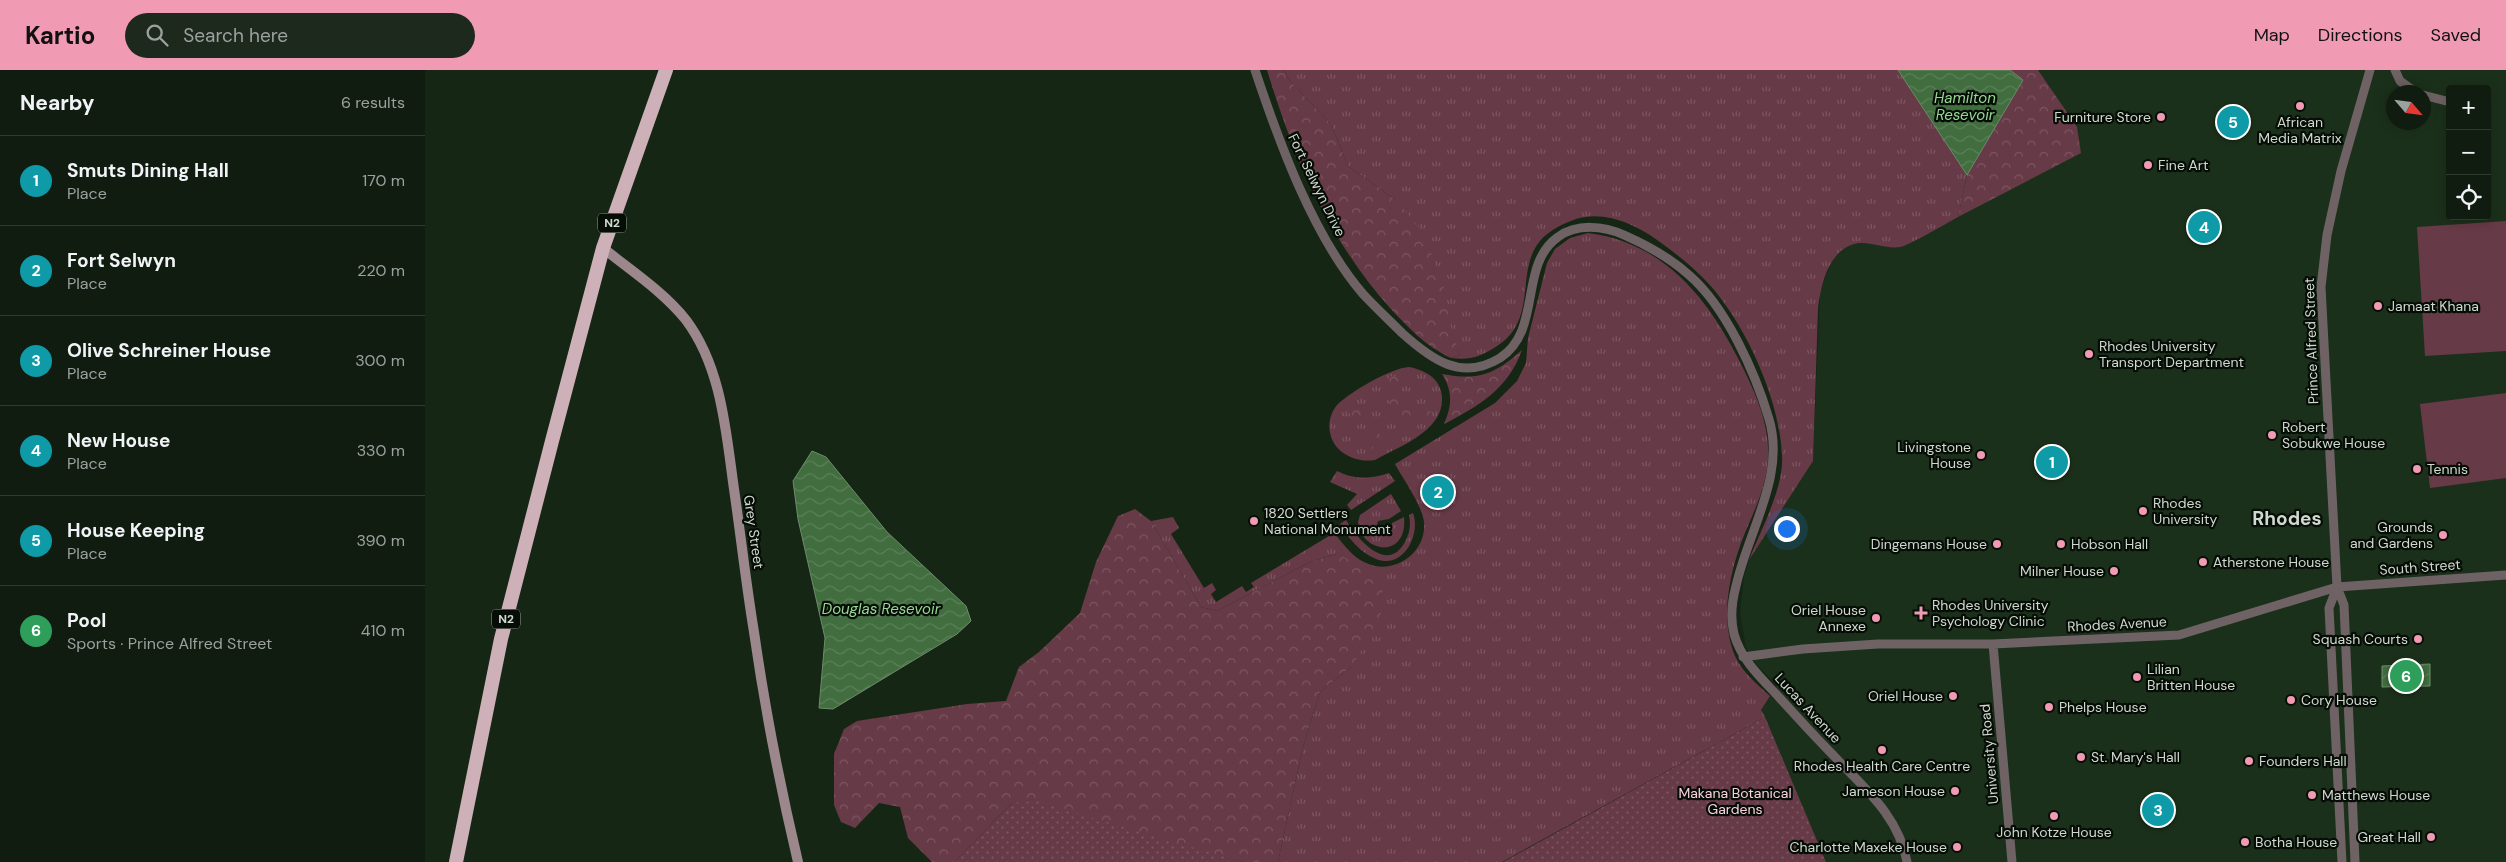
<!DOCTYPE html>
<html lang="en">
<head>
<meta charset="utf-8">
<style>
  :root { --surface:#101c10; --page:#1e291e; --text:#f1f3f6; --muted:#9ca19f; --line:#303a30; --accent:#f19ab3 }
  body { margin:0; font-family:"DM Sans",sans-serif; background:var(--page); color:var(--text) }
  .controls { position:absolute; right:15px; top:15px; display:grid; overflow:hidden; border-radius:5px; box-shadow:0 2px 12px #0003 }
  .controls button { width:45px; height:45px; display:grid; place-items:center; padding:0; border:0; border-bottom:1px solid var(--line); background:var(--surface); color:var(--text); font:25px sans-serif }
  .compass { position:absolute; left:1961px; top:15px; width:45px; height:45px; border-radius:50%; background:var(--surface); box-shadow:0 2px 12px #0003; rotate:118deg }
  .you { position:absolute; left:1361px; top:458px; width:18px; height:18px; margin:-12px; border:4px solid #fff; border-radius:50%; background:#1a73e8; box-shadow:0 0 0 8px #1a73e833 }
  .badge { display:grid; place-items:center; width:32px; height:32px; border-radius:50%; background:var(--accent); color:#fff; font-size:16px; font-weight:700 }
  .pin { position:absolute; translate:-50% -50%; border:2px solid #fff; box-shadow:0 1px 5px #0006 }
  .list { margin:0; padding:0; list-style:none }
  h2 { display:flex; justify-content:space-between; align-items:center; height:65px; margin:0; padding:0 20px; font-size:21px }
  h2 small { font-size:16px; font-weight:400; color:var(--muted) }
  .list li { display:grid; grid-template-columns:32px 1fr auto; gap:15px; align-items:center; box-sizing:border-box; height:90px; padding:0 20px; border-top:1px solid var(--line) }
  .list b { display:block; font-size:19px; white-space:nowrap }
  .list p { margin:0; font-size:16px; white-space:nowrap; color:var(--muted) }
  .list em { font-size:16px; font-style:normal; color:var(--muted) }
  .icon { flex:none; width:28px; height:28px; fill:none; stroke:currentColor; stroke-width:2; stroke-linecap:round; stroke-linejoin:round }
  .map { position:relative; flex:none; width:2081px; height:792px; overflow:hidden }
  header { display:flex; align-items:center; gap:30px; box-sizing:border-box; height:70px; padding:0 25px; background:var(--accent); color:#111 }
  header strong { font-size:24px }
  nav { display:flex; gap:28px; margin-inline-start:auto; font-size:18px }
  .search { width:350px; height:45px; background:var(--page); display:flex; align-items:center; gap:12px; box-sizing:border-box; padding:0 18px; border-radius:28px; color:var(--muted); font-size:19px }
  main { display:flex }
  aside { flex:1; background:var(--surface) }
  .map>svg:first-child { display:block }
  .built { fill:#1b301a; fill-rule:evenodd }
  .grass { fill:url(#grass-tufts) }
  .forest { fill:url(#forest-crowns) }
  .park { fill:url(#park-dots) }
  .pitch { fill:#673a47 }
  .water { fill:url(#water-waves); stroke:#6c8d6a }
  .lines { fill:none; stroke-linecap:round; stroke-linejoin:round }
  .minor { stroke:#6f6265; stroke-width:9 }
  .secondary { stroke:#9c878c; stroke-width:10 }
  .trunk { stroke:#ceb1b8; stroke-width:14 }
  .poi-dot { fill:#f19ab3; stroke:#060d06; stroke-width:2 }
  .labels { text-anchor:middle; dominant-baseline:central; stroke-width:4.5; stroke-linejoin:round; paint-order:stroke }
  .shield { fill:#060d06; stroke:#939c92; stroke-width:1 }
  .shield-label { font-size:12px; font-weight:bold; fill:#cfd9ce }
  .poi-label { font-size:14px; fill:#cfd9ce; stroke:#060d06; text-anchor:start }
  .street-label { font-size:14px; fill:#cfd9ce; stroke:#060d06 }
  .park-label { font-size:14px; fill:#fad2dc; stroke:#060d06 }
  .water-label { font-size:15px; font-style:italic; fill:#97d993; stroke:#060d06 }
  .district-label { font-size:19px; font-weight:bold; fill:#cfd9ce; stroke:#060d06 }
</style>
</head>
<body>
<header>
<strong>Kartio</strong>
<div class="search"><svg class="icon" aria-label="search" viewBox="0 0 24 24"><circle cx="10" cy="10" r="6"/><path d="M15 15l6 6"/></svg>Search here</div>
<nav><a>Map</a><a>Directions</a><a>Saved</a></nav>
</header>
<main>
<aside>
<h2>Nearby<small>6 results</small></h2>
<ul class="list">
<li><span class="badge" style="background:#0f9aa8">1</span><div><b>Smuts Dining Hall</b><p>Place</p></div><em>170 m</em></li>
<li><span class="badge" style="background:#0f9aa8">2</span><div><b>Fort Selwyn</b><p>Place</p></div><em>220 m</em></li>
<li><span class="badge" style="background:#0f9aa8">3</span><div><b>Olive Schreiner House</b><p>Place</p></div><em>300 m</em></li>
<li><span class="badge" style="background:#0f9aa8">4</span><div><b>New House</b><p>Place</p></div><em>330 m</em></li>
<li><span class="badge" style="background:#0f9aa8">5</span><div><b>House Keeping</b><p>Place</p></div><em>390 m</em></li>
<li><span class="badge" style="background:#2e9e5b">6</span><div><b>Pool</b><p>Sports · Prince Alfred Street</p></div><em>410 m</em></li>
</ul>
</aside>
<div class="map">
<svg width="2081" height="792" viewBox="0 0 2081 792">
  <defs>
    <pattern id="grass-tufts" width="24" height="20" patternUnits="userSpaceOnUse" patternTransform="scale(1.25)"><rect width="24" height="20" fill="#673a47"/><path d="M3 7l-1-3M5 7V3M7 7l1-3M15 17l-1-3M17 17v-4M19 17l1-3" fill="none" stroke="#7c5660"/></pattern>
    <pattern id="forest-crowns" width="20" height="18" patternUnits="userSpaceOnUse" patternTransform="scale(1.25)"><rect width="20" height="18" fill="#673a47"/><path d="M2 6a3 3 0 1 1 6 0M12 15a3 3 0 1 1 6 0" fill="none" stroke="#7c5660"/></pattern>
    <pattern id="park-dots" width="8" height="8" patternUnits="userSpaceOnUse" patternTransform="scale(1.25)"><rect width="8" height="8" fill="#673a47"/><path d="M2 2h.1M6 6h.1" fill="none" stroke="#7c5660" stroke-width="1.8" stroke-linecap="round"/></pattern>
    <pattern id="water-waves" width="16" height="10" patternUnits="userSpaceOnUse" patternTransform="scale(1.25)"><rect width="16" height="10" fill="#416d3f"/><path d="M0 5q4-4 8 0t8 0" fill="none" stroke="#5b815a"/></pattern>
  </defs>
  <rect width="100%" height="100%" fill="#162615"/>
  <path class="built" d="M1613,0H2081V792H1401L1336,640L1352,615L1327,590L1321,577L1315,543L1319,506L1324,490L1388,391L1395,222L1407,190L1417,178L1427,174L1438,173L1476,177L1651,57ZM2025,19H2062V146H2025ZM1968,22H1998V52H1968Z"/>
  <path class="grass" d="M859,0H1473L1542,105L1533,147C1522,153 1485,175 1475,177C1463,179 1449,173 1437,173C1405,174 1396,213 1393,239L1388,391L1324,490C1336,459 1359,418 1357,386C1355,330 1321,255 1284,214C1269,198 1253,185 1235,172C1212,155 1180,140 1151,149C1139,153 1123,161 1115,171C1089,202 1115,251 1069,278C1052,288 1045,290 1026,288L1035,285L972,131L923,96L906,54L864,10Z
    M1163,163C1243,173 1287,234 1320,302C1333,329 1345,358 1343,389C1341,425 1322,452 1312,485C1302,517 1297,555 1310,586C1317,602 1332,614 1345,626L1336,640L1340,647L1077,792H853L878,677L895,622L926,597L911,484L885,492L792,541L776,537L726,451L748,447L754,458L746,464L779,518L787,513L791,520L786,524L791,532L817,516L821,522L829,517L826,513L909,463C918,473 926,486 939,492C967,507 1002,484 999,452C997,435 978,409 970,394L1070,333L1092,311L1101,293L1103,268L1122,193L1130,179L1145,168Z
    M984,297C998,300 1012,306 1016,321C1025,359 975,376 950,390C937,392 927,389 917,382C902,371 900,348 913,334C927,321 966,298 984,297Z
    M912,401C930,410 945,409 964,403L970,411L926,440L922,435L932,424L905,412Z
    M966,424L976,441L964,449L953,451L951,459L956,464L962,465L967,460V453L979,447C983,490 936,483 933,452L935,445Z
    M988,443C996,465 978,500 951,489C934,482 924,468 915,454L921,450C932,468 962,505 980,472C985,463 986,454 984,445Z"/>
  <path class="forest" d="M842,0H859L864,10L906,54L923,96L972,131L998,162L1018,214L1027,262L1035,285L1026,288C999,275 985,259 965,238C904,170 868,86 842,0Z
    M1585,0H1613L1652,57L1656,83L1533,147L1542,105L1598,10Z
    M1097,280C1083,319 1054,336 1019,354C1027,336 1028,321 1017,304C1054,311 1070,304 1097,280Z
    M965,306L972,307L974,310L977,330L989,338L1007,342L1006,349L1003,352L965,347L962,311Z
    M929,337L942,340L946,346L931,353L927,351L924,342Z
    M950,357L954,359L956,378L950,385L947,383V358Z
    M710,439L726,451L776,537L792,541L885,492L911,484L939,496L954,511L960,529L952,556L926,597L895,622L878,677L853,792H817L587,733L529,792H507L483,768L475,737L454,733L430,758L416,752L409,735V684L419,659L432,651L542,634L581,631L594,597L614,582L655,543L671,492L693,446Z"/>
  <path class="park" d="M1340,647L1401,792H1077H1078Z
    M611,731L817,792H529L587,733Z"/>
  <path class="pitch" d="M2081,151V281L2000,286L1992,157Z
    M2081,323V408L2005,418L1995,334Z"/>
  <path class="water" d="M1473,0H1585L1598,10L1542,105Z
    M387,381L401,387L462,462L541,536L546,551L532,564L408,639L394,638L400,568L373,449L368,411Z
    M2005,594V616L1957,617V596Z"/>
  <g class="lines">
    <path class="minor" d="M830,0C854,72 888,166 938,224C950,237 964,250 977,263C1006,289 1036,312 1075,288C1118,260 1093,195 1133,167C1152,153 1179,156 1199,165C1222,175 1245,188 1264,205C1301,237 1330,302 1344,349C1361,406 1323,461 1311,516C1307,531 1305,548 1309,564C1316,589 1334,606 1352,625C1371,646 1389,666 1409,686C1439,718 1474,746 1482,792
      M1970,0L1975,11L1990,22
      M1998,25L2025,32
      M1912,517L1904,538L1917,792
      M1568,574L1587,792
      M1318,587L1378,579L1453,574H1568L1754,565L1912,517L2081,505
      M1930,792L1919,535L1912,517L1896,217L1902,165L1916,101L1945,0"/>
    <path class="secondary" d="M178,178C205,200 239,222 261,250C297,298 301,363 309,419C316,467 321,514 329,562C340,639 355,716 373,792"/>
    <path class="trunk" d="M31,792L76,569L127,371L178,178L241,0"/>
  </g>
  <g class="poi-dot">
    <circle cx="1875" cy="36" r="5"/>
    <circle cx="1736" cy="47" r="5"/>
    <circle cx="1723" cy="95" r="5"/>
    <circle cx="1953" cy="236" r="5"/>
    <circle cx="1664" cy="284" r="5"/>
    <circle cx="1847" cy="365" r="5"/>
    <circle cx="1556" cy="385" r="5"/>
    <circle cx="1992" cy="399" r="5"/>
    <circle cx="1718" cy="441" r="5"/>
    <circle cx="829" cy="451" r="5"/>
    <circle cx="2018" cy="465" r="5"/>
    <circle cx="1572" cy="474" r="5"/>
    <circle cx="1636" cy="474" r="5"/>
    <circle cx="1778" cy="492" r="5"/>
    <circle cx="1689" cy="501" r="5"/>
    <path d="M1493.5 535.5h5v5h5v5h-5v5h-5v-5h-5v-5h5z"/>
    <circle cx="1451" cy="548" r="5"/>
    <circle cx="1993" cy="569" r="5"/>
    <circle cx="1712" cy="607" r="5"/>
    <circle cx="1528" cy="626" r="5"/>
    <circle cx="1866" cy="630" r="5"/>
    <circle cx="1624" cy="637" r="5"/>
    <circle cx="1457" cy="680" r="5"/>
    <circle cx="1656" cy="687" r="5"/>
    <circle cx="1824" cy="691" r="5"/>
    <circle cx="1530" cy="721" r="5"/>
    <circle cx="1887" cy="725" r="5"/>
    <circle cx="1629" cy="746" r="5"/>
    <circle cx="2006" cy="767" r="5"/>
    <circle cx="1820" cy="772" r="5"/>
    <circle cx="1532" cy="777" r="5"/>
  </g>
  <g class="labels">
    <g class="shield">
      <rect x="173" y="143.5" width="28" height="19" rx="4"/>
      <rect x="67" y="539.5" width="28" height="19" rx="4"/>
    </g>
    <g class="shield-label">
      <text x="187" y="153">N2</text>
      <text x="81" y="549">N2</text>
    </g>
    <g class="poi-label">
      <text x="1726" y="47" text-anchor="end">Furniture Store</text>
      <text x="1875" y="52" text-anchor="middle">African<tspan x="1875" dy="16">Media Matrix</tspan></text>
      <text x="1733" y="95">Fine Art</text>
      <text x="1963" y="236">Jamaat Khana</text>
      <text x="1674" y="276">Rhodes University<tspan x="1674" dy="16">Transport Department</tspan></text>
      <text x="1857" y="357">Robert<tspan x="1857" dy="16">Sobukwe House</tspan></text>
      <text x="1546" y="377" text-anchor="end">Livingstone<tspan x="1546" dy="16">House</tspan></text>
      <text x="2002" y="399">Tennis</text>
      <text x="1728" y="433">Rhodes<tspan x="1728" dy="16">University</tspan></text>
      <text x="839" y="443">1820 Settlers<tspan x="839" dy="16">National Monument</tspan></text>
      <text x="2008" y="457" text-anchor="end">Grounds<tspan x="2008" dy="16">and Gardens</tspan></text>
      <text x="1562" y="474" text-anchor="end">Dingemans House</text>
      <text x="1646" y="474">Hobson Hall</text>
      <text x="1788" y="492">Atherstone House</text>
      <text x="1679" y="501" text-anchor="end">Milner House</text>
      <text x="1507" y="535">Rhodes University<tspan x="1507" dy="16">Psychology Clinic</tspan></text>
      <text x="1441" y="540" text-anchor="end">Oriel House<tspan x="1441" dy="16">Annexe</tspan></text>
      <text x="1983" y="569" text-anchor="end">Squash Courts</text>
      <text x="1722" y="599">Lilian<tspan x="1722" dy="16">Britten House</tspan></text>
      <text x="1518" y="626" text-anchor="end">Oriel House</text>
      <text x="1876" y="630">Cory House</text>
      <text x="1634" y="637">Phelps House</text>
      <text x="1666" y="687">St. Mary's Hall</text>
      <text x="1834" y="691">Founders Hall</text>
      <text x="1457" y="696" text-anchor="middle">Rhodes Health Care Centre</text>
      <text x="1520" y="721" text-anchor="end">Jameson House</text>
      <text x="1897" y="725">Matthews House</text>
      <text x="1629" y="762" text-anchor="middle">John Kotze House</text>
      <text x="1996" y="767" text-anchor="end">Great Hall</text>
      <text x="1830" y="772">Botha House</text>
      <text x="1522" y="777" text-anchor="end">Charlotte Maxeke House</text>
    </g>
    <g class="street-label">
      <text transform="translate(892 115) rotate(64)">Fort Selwyn Drive</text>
      <text transform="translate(1886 271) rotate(-92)">Prince Alfred Street</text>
      <text transform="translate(329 462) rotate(82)">Grey Street</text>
      <text transform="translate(1995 497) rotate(-4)">South Street</text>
      <text transform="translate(1692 554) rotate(-3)">Rhodes Avenue</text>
      <text transform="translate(1383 638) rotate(47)">Lucas Avenue</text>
      <text transform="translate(1564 684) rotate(-95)">University Road</text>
    </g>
    <g class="park-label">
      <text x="1310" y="723">Makana Botanical<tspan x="1310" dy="16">Gardens</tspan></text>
    </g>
    <g class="water-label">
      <text x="1540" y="28">Hamilton<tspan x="1540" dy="17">Resevoir</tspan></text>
      <text x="456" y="539">Douglas Resevoir</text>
    </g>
    <g class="district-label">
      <text x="1862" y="448">Rhodes</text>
    </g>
  </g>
</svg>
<div class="controls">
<button>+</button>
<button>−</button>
<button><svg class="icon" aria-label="locate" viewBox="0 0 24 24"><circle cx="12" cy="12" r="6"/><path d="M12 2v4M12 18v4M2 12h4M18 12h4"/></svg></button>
</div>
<svg class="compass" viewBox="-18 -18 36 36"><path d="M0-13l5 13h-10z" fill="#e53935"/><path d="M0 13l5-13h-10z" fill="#9ca19f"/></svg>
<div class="you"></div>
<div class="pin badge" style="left:1627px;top:392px;background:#0f9aa8">1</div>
<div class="pin badge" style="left:1013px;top:422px;background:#0f9aa8">2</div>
<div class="pin badge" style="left:1733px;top:740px;background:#0f9aa8">3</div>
<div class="pin badge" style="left:1779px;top:157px;background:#0f9aa8">4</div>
<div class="pin badge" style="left:1808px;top:52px;background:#0f9aa8">5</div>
<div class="pin badge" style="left:1981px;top:606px;background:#2e9e5b">6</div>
</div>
</main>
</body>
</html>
